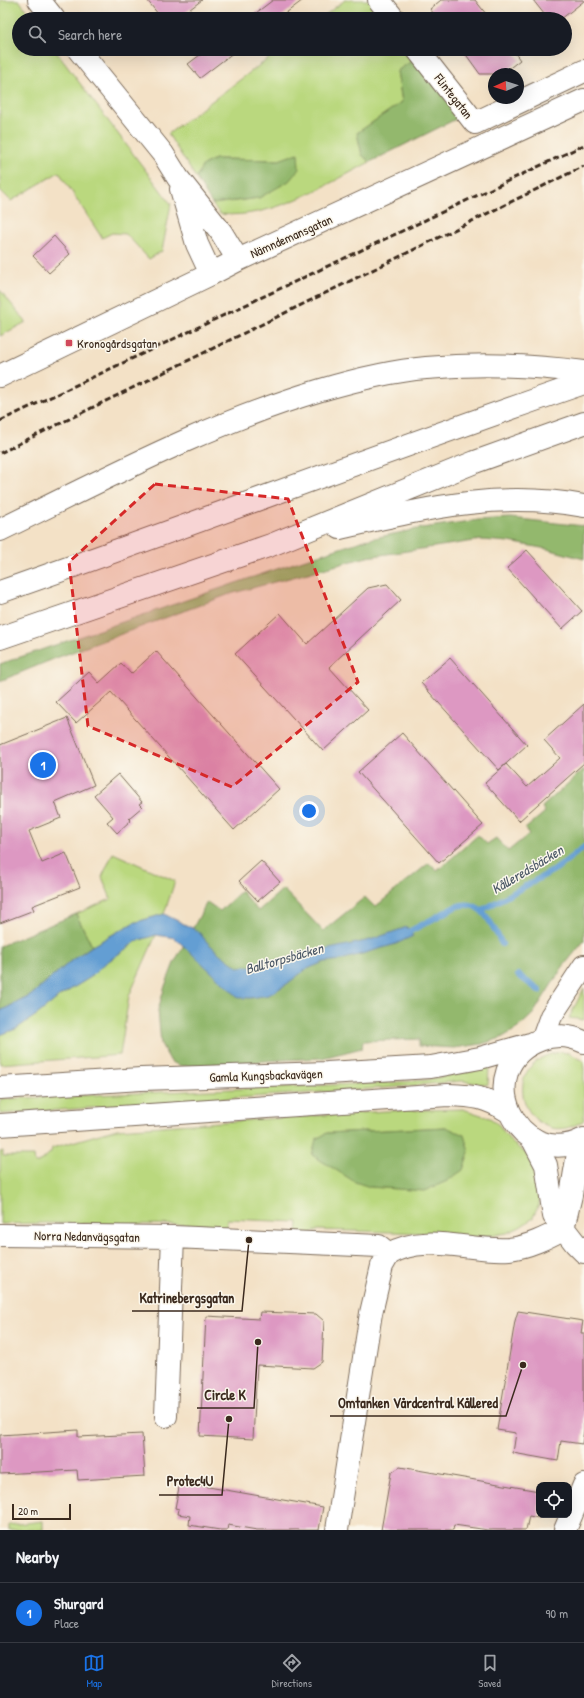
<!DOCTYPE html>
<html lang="en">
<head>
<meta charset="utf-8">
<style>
  :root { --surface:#171b24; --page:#242831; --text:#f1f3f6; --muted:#9ea1a6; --line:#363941; --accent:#1a73e8 }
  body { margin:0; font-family:"Patrick Hand",sans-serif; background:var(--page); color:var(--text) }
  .controls { position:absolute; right:12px; bottom:12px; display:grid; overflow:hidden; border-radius:8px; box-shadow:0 4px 16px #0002 }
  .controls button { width:36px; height:36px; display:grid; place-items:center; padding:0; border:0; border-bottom:1px solid var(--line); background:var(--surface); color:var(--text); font:20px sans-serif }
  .compass { position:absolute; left:488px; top:68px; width:36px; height:36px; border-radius:50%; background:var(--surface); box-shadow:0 4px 16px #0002; rotate:267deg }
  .scale { position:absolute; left:12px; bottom:10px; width:59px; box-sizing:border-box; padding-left:4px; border:2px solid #3b2a1e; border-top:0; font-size:11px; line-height:14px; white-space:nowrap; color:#3b2a1e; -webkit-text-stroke:3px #fbf7ec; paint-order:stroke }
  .you { position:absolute; left:309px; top:811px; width:14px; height:14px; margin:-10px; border:3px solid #fff; border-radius:50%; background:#1a73e8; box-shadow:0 0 0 6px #1a73e833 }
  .badge { display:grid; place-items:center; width:26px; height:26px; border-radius:50%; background:var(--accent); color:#fff; font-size:13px; font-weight:700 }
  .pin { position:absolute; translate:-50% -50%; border:2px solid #fff; box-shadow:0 1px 4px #0006 }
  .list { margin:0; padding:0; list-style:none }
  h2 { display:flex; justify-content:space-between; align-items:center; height:52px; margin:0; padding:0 16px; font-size:17px }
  h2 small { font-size:13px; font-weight:400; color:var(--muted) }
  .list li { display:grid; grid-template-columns:26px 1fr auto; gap:12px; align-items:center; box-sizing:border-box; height:60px; padding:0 16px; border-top:1px solid var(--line) }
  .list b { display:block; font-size:15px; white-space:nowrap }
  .list p { margin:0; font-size:13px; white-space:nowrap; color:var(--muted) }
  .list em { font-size:13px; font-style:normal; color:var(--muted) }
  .icon { flex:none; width:22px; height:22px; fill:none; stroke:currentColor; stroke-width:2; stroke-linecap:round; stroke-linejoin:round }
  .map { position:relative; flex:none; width:584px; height:1530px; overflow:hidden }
  .search { position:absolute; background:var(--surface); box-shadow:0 4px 16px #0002; left:12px; right:12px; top:12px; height:44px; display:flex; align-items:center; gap:10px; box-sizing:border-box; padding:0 14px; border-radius:22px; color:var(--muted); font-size:15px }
  .sheet { height:112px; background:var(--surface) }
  nav { display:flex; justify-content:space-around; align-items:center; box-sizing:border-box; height:56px; border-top:1px solid var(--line); background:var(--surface); font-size:11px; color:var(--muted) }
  nav a { display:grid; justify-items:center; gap:2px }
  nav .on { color:var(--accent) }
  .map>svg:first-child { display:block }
  .green { fill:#bad87e; stroke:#7a814e; fill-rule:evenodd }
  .forest { fill:#93b86d; stroke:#677146 }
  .water { fill:#639ed3; stroke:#4f6478 }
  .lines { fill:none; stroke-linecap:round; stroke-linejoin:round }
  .stream { stroke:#639ed3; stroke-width:6 }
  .building { fill:#dd98c2 }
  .minor-casing { stroke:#7b6a59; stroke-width:24 }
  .major-casing { stroke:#7b6a59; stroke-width:24 }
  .highway-casing { stroke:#7b6a59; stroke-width:24 }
  .minor { stroke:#fff; stroke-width:22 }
  .major { stroke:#fff; stroke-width:22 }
  .highway { stroke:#fff; stroke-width:22 }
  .rail { stroke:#3b2a1e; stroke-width:3; stroke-dasharray:6 3; stroke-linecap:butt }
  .marked { fill:#d62828; fill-opacity:0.2; stroke:#d62828; stroke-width:3; stroke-dasharray:8 5; stroke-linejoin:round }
  .poi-dot { fill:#d1495b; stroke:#fbf7ec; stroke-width:1.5 }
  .labels { text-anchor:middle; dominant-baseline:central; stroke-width:3; stroke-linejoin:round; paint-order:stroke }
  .street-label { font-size:13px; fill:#3b2a1e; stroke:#fbf7ec }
  .poi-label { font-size:13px; fill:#3b2a1e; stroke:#fbf7ec; text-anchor:start }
  .water-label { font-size:14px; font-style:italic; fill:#4b5866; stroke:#fbf7ec }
  .leader { fill:none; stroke:#3b2a1e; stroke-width:1.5 }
  .callout-dot { fill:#3b2a1e; stroke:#fbf7ec; stroke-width:1.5 }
  .callout-label { font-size:14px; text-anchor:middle; font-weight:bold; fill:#3b2a1e; stroke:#fbf7ec; stroke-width:3; stroke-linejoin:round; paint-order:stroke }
</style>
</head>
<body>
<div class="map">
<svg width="584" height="1530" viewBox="0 0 584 1530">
  <rect width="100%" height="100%" fill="#fbf7ec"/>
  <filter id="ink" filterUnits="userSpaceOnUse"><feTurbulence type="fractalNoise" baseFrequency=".025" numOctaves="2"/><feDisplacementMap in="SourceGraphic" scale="8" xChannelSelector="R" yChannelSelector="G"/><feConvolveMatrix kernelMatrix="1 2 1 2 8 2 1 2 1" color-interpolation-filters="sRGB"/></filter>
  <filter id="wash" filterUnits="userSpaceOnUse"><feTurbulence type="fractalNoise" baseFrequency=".012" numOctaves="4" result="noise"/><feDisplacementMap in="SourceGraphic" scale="16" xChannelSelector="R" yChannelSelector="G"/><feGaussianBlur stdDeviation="0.9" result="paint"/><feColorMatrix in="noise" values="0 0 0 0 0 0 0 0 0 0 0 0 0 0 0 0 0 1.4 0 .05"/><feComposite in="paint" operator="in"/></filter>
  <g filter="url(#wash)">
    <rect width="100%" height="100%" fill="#f3e1c6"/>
    <path class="green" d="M0,0H19L33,19H19V49H54L171,204L162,251L149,259L126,234L112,233L102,238L59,172L11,201L0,190Z
      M345,0H373L387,19H320Z
      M281,49H410L416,58L397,71L402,102L357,133L362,155L370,162C326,185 271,220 220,214L212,204L259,198L298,154L279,160L215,159L203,165L196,178L168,134Z
      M0,290L26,322L0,336Z
      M113,853L175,881L164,914L133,923L92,946L76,914L111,899L102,877Z
      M156,935L129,996L120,1055L0,1064V1035L16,1029L38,1014L60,996L91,977L103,965L137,941Z
      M584,988V1020L569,1018Z
      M559,1052L569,1053L584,1061V1120C531,1157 490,1065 559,1052Z
      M489,1067L488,1085L462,1081L398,1087L0,1114V1099L399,1082L425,1080Z
      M463,1109L490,1118L499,1125L511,1142L532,1158L541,1184L539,1205L532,1219L520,1227L507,1233L489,1236L466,1238L426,1233L317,1230L306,1236H297L298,1222L227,1219V1233H220L208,1225L46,1223L0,1224V1152L3,1151V1156H34L35,1163H39L51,1152L52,1148L117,1129L386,1111ZM446,1127L447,1181L424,1190L370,1187L327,1133Z
      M43,1521V1530H9V1525Z"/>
    <path class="forest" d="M416,58L460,117L370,162L362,155L357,133L402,102L397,71Z
      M298,153L299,169L289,181L259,198L212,204L196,178L203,165L215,159L279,160Z
      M510,518L584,526V559L547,549L509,542L481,540L367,557L230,594L56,658L0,681V664L303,560L365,540L422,528L477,520Z
      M584,769V941L562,968L533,1014L518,1028L501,1038L482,1044L454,1048L419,1046V1039L363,1041L362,1048L322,1058L281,1060L189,1066H181L171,1062L161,1044L158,1010L165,986L174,963L207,902L220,911L241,891L258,911L283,889L323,931L365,897L375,907L429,863L437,871L478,835L487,844L496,838L508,851L529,834L525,829L545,812L542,807Z
      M76,914L92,946L72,960L30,996L0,1011V946Z
      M446,1127L464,1135L469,1152L463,1170L447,1181L424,1191L370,1187L355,1182L312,1155L316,1139L327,1133Z"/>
    <path class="water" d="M164,914L198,931L207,942L220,954L238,967L269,965L293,957L370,940L407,927L413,936L396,944L341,960L324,962L305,970L287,984L269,995L251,998H239L175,938L156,935L137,941L103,965L91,977L60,996L38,1014L16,1029L0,1035V1011L30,996L72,960L92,946L133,923Z"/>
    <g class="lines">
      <path class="stream" d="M482,910L556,869L584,847
        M403,935L455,907C482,896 492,925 502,944
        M518,975L540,991"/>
    </g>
    <g id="blocks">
      <path class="building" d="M147,0H202L177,19H162Z
        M273,0H303L278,19H248Z
        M441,0H475L490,19H438L430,9Z
        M533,0H584V1L561,19H548Z
        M208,49H238L200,78L188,64Z
        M462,49H512L520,60L502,74H480Z
        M54,236L70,254L49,273L33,256Z
        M527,550L582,611L562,629L507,568Z
        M387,584L401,600L329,667L368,710L323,751L235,654L280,613L307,644L368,588Z
        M156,651L279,789L234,830L111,692L76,723L56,702L89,672L99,683L121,663L131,674Z
        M450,658L527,745L499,770L421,683Z
        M584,704V763L519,821L485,783L506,764L527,787L560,758L544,740Z
        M67,718L94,785L55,802L61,818L29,831L42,863L66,853L80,887L32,906L34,910L0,923V745Z
        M402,733L483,825L439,863L358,772Z
        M118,774L142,802L139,804L142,807L129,818L131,820L117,833L107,822L113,817L94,795Z
        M261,861L280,882L258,901L239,881Z
        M518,1311L583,1321L581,1333H584V1430L582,1444L561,1441L558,1461L513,1453L516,1433L497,1430L515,1321Z
        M260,1312L316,1314L324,1321L322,1362L313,1368L257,1365L253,1439L200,1436L206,1316L259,1319Z
        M78,1430V1437L142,1434L145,1476L78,1480L77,1470L0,1474V1435Z
        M400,1467L539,1491V1518L529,1516L526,1530H488L454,1525L453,1530H381L391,1473Z
        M180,1482L323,1507L319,1530H257L228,1525L227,1530H220L189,1525L190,1516L178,1514L179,1509L175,1508Z"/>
    </g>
  </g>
  <g filter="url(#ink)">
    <use href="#blocks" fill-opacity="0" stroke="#7b6a59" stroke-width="1"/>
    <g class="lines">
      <defs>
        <path id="minor" d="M39,0L54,19
          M379,0L394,19
          M78,49L163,154L178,178L221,232L238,260
          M417,49L475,123L584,71
          M181,189L197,244L211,274
          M0,376L211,274L238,260L584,100
          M532,1138L546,1165L554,1216L575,1243L584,1252
          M563,1229L571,1195L580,1141
          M0,1235L173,1237L379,1246L389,1254C426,1232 469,1252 509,1249C528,1247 546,1238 563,1229
          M166,1416L173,1237
          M337,1530L371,1313L382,1266L389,1254
          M565,1530L584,1485"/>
        <path id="major" d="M543,1038L551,1016L584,966
          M584,1042C570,1035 554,1034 540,1040C469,1066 516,1173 584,1139
          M0,1088L141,1079L327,1073L431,1067L480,1058L530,1044
          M0,1125L448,1095C475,1096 485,1097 508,1111"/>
        <path id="highway" d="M340,528C424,509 497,490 584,506
          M0,530C105,479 209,423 321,390C355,380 391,371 426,368C479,363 532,365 584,372
          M0,592C195,524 388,450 584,383
          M0,638L271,545L475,462L584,423"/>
      </defs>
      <use href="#minor" class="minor-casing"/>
      <use href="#major" class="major-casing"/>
      <use href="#highway" class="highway-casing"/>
      <use href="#minor" class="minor"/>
      <use href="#major" class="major"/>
      <use href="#highway" class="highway"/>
      <path class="rail" d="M0,421L584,145
        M0,453L584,166"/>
    </g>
  </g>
  <path class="marked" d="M155,484L288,499L358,682L232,787L88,726L69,562Z"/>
  <rect class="poi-dot" x="65" y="339" width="8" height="8" rx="2"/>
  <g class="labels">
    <g class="street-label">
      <text transform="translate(454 96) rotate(52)">Flintegatan</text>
      <text transform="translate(291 236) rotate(-24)">Nämndemansgatan</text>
      <text transform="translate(266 1075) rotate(-2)">Gamla Kungsbackavägen</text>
      <text transform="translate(87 1236) rotate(1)">Norra Nedanvägsgatan</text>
    </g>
    <g class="poi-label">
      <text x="77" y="343">Kronogårdsgatan</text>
    </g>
    <g class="water-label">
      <text transform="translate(527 869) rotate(-31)">Kålleredsbäcken</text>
      <text transform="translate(284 958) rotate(-16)">Balltorpsbäcken</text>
    </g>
  </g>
  <path class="leader" d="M249 1240L242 1311H132M258 1342L254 1408H197M523 1365L506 1416H330M229 1419L222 1495H159"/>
  <g class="callout-dot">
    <circle cx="249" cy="1240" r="4"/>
    <circle cx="258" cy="1342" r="4"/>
    <circle cx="523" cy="1365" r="4"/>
    <circle cx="229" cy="1419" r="4"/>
  </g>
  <g class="callout-label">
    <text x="187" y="1303">Katrinebergsgatan</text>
    <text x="225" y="1400">Circle K</text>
    <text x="418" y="1408">Omtanken Vårdcentral Kållered</text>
    <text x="190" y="1486">Protec4U</text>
  </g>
</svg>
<div class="controls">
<button><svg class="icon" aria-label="locate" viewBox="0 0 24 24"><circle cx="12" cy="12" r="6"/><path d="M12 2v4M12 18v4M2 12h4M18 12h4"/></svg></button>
</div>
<svg class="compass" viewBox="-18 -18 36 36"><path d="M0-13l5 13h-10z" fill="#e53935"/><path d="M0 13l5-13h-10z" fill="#9ea1a6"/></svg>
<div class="scale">20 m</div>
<div class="you"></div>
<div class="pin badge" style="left:43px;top:765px">1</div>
<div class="search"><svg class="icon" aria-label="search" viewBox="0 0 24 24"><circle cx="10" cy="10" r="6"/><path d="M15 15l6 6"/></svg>Search here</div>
</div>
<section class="sheet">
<h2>Nearby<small></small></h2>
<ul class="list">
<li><span class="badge">1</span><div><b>Shurgard</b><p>Place</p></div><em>90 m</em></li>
</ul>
</section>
<nav>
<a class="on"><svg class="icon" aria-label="map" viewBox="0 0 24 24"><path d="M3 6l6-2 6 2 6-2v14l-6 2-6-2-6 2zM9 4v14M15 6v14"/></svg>Map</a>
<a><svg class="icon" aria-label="directions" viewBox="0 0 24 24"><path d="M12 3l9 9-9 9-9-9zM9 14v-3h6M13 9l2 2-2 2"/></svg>Directions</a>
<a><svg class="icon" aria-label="saved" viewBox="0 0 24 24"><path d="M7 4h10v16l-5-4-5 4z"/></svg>Saved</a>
</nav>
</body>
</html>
